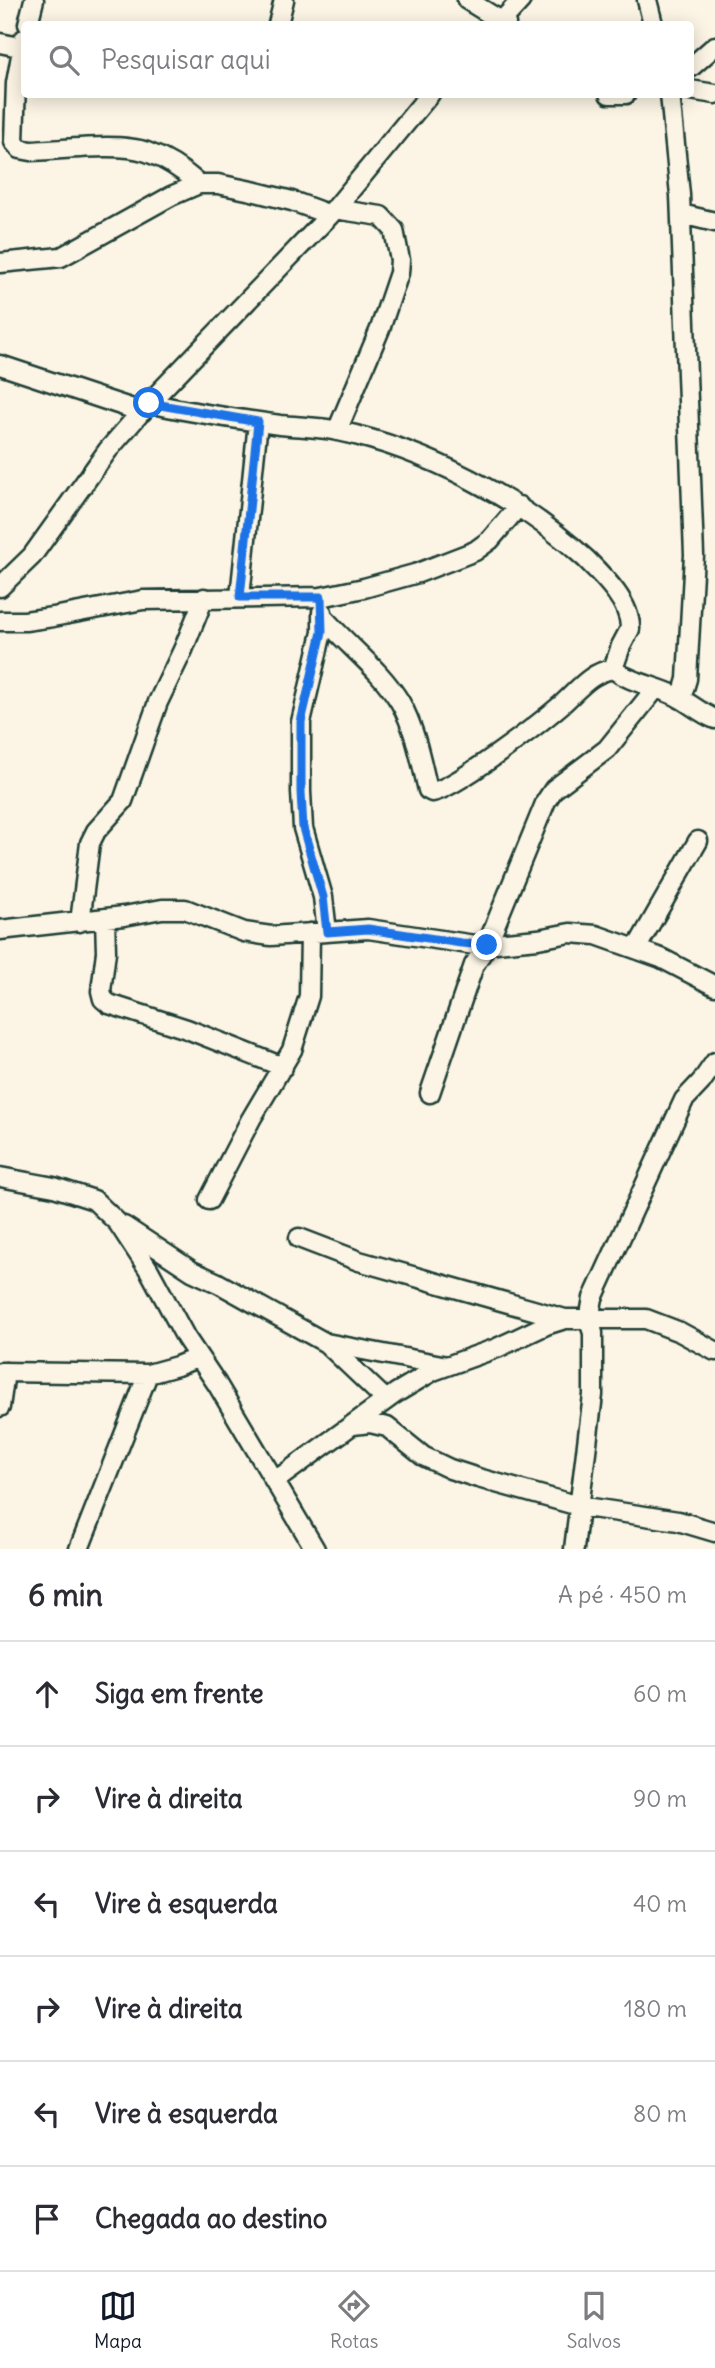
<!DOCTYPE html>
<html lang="pt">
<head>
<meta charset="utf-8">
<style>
  :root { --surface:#fff; --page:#f7f7f7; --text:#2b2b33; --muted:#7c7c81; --line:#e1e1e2; --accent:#111827 }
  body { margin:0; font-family:Delius,sans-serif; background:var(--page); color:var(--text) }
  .stop { position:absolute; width:21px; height:21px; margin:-16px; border:5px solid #1a73e8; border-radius:50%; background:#fff }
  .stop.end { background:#1a73e8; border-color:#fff; box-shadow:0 2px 7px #0008 }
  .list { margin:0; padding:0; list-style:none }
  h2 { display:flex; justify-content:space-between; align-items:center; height:91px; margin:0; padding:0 28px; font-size:30px }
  h2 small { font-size:23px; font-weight:400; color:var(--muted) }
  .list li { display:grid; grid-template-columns:46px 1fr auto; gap:21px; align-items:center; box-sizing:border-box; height:105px; padding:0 28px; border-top:2px solid var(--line) }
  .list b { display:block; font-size:26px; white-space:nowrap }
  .list em { font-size:23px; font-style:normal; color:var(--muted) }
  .icon { flex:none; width:38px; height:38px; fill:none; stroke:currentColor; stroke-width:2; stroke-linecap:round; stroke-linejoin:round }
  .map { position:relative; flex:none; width:715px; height:1549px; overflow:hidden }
  .search { position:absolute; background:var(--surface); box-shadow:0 4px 18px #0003; left:21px; right:21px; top:21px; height:77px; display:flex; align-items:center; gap:18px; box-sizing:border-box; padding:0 24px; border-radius:7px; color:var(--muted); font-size:26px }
  .sheet { height:721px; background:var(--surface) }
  nav { display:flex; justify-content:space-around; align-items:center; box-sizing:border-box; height:98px; border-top:2px solid var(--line); background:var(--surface); font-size:19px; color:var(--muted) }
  nav a { display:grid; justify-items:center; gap:4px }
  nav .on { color:var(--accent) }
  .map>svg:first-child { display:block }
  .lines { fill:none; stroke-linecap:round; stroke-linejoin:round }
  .minor-casing { stroke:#1f3d34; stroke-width:23 }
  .minor { stroke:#fcf5e5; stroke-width:18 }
  .route { stroke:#1a73e8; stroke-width:9 }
</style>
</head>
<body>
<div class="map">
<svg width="715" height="1549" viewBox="0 0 715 1549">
  <rect width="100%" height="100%" fill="#fcf5e5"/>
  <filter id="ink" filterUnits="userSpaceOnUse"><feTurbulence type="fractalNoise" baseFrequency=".0143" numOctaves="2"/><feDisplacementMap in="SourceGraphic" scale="14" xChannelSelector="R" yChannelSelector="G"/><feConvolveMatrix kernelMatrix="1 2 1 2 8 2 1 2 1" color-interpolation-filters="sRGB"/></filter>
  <g filter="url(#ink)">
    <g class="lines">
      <defs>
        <path id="minor" d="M467,0L506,24
          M647,0L653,24
          M28,24L34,0
          M278,24L284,0
          M499,24L521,0
          M24,39L16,83L14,142L20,149L31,151C63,150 119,142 147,152C167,159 184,171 199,184
          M0,43L24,48
          M690,68L715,46
          M690,90L715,94
          M609,94H626
          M670,94L680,195L694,555L687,679L681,699
          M334,209L381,216L394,230L400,260L399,273L380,329L337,431
          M681,214L715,222
          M0,263L61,257L171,196L199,184H218L252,191L292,201L330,215
          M0,365L142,412
          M149,403C193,413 236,419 280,425C299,427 320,427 338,431C425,449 521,499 586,559C603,576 631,603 630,629L621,646L613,669C591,672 578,690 561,705C540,723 455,789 432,792L428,790C421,761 415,728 400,702C380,669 348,646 323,617
          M0,587L32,556L108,450L149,403L330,215L430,94
          M240,597L258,422
          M322,612V632L301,722V792L303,828L323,897L327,932
          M0,621H25L53,617L143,600L321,597L364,588L418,573L475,551L490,540L519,506
          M613,669C631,683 656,686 676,696C690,703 700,713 715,719
          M105,918L106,952L101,991L103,999L109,1004L187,1029L283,1067
          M80,922L90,843L96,831L123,801L158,702L183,650L204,598
          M0,930L124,916L162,909H185L244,932L271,936L368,929L475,945L538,939L570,933L596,935L661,958L715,986
          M636,949L698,841
          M430,1093L474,965L487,945L546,801L554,789L607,749L656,688
          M0,1177L54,1187L94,1200L118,1223L149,1270L186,1338L217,1384L315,1549
          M209,1200L251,1119L292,1050L309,996L310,933
          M124,1226L192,1271L218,1283L326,1343L447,1366
          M299,1238L359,1261L565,1319
          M326,1343L386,1400
          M0,1372L148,1374L177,1366L199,1357
          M0,1407L5,1372
          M353,1425L370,1423L387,1427L423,1456L450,1469L478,1478L579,1506L678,1521L715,1532
          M275,1481L396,1393L433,1371L497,1348L546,1325L565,1319H646L680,1332L715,1351
          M79,1549L148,1374
          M574,1549L593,1395V1333L589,1320L593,1298L684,1100L701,1082L715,1062"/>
      </defs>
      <use href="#minor" class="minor-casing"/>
      <use href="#minor" class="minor"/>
    </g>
  </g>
  <g class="lines" filter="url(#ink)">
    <path class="route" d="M149,403L258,422L240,597H321L322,632L301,722V792L303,828L323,897L327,932L368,929L461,943L487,945"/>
  </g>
</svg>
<div class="stop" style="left:149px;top:403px"></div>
<div class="stop end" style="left:487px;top:945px"></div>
<div class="search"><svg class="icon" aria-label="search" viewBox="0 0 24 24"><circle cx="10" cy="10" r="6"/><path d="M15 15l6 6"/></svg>Pesquisar aqui</div>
</div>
<section class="sheet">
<h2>6 min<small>A pé · 450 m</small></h2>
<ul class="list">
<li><svg class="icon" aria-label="ahead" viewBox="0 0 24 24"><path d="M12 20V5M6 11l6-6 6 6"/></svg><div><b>Siga em frente</b></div><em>60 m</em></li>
<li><svg class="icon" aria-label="right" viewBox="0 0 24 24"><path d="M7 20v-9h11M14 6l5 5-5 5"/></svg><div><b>Vire à direita</b></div><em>90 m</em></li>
<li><svg class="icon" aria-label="left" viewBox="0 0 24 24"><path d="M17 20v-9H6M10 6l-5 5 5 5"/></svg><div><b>Vire à esquerda</b></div><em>40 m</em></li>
<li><svg class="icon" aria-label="right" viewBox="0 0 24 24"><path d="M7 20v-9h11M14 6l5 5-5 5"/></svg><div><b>Vire à direita</b></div><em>180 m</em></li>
<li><svg class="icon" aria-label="left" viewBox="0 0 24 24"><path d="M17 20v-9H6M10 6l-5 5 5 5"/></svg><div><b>Vire à esquerda</b></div><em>80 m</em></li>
<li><svg class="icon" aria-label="arrive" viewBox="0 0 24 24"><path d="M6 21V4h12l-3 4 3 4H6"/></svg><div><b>Chegada ao destino</b></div></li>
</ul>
</section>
<nav>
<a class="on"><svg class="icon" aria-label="map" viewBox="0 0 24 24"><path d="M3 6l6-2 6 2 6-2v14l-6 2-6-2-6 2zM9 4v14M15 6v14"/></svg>Mapa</a>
<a><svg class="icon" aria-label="directions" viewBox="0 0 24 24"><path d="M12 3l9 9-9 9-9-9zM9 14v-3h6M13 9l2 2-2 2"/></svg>Rotas</a>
<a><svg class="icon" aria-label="saved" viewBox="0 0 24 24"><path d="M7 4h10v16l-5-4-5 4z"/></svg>Salvos</a>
</nav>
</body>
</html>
